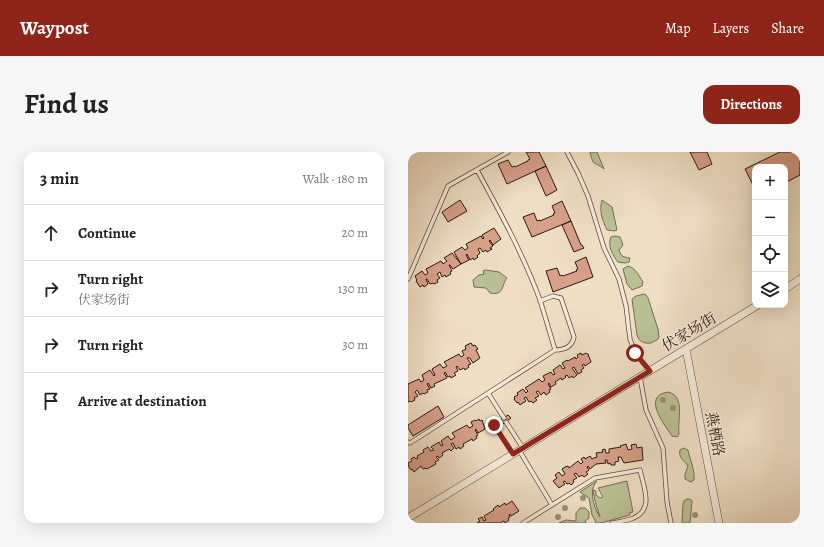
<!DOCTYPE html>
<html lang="en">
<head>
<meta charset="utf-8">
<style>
  :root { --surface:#fff; --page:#f6f6f6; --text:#222; --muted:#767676; --line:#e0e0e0; --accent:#8f2418 }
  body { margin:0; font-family:Alegreya,"Noto Serif SC",serif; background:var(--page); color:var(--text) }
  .controls { position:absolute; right:12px; top:12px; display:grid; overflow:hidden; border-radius:8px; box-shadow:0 4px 16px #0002 }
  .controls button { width:36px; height:36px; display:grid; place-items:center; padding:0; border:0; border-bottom:1px solid var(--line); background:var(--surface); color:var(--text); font:20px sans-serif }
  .stop { position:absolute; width:12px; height:12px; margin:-9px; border:3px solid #8f2418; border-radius:50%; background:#fff }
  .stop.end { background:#8f2418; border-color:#fff; box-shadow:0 1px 4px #0008 }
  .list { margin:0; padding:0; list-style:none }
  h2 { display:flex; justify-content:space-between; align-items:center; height:52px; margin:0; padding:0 16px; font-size:17px }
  h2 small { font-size:13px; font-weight:400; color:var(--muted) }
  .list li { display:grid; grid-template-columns:26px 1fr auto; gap:12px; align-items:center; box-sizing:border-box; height:56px; padding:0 16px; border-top:1px solid var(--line) }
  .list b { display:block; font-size:15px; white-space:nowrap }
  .list p { margin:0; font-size:13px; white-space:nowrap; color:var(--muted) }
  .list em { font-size:13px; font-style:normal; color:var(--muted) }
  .icon { flex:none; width:22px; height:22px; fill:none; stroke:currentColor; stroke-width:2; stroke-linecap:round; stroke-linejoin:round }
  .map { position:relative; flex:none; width:392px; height:371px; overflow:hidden; border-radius:12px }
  header { display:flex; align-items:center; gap:24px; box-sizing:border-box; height:56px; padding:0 20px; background:var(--accent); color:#fff }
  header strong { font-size:19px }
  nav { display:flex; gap:22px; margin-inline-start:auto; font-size:14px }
  .intro { display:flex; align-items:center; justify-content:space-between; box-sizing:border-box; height:96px; padding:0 24px }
  h1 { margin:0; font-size:28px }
  .button { padding:10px 18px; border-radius:12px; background:var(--accent); color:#fff; font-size:14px; font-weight:700 }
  main { display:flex; gap:24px; padding:0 24px }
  aside { flex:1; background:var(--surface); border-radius:12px; box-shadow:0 4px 16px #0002 }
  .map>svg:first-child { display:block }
  .green { fill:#b9c194; stroke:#746c50 }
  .building { fill:#d7a089; stroke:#2e180d }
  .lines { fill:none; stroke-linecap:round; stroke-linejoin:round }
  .lane-casing { stroke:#5e4a3b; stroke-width:5 }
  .street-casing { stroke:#5e4a3b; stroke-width:8 }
  .lane { stroke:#f4ead9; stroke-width:3.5 }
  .street { stroke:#f4ead9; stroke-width:7 }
  .tree { fill:#9c8d76 }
  .route { stroke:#8f2418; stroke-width:5 }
  .labels { text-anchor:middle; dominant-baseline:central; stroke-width:3; stroke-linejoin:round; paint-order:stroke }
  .street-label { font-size:15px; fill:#2e180d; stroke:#f4ead9 }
</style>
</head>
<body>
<header>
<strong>Waypost</strong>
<nav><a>Map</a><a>Layers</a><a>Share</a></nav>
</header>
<div class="intro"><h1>Find us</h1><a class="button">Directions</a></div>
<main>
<aside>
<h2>3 min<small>Walk · 180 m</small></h2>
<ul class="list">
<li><svg class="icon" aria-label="ahead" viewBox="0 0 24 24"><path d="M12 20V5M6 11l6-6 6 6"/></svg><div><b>Continue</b></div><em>20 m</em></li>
<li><svg class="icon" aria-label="right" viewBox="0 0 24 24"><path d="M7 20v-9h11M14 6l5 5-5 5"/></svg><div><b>Turn right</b><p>伏家场街</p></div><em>130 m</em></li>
<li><svg class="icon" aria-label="right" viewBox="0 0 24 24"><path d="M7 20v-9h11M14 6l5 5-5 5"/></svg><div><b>Turn right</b></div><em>30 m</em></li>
<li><svg class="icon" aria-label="arrive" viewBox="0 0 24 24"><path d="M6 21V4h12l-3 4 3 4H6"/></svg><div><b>Arrive at destination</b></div></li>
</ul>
</aside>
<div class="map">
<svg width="392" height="371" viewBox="0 0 392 371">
  <rect width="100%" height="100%" fill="#eedec4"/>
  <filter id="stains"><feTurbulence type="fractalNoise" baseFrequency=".005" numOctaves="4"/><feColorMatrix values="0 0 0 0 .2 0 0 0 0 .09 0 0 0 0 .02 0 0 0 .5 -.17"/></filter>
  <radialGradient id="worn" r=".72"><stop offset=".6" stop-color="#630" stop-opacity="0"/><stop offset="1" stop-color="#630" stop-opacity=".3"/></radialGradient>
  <path class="green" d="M182,0H189L196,17C185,8 186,16 182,0Z
    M194,48L204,55L209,78L206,79L199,78C194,68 191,58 194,48Z
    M207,84L212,85L215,93L211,98C213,105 216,105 222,106L221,110L217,111L210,110C205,104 199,93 203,85Z
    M220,114C228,116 231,124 235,130L234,134L224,138L219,132L215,117Z
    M78,118L91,120L99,126C93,133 97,144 82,141L78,136L66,135L65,128L71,123L76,122L75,119Z
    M236,142L238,143L240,146L250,177L251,185L249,188L243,191C237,192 231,190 229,183L224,147L228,144Z
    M260,240C278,244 269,268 271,282L269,285L264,284C257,273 233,244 260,240Z
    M275,296L280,298C282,308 287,318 286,328L283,330L277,327V322L280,314C276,309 270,305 272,298Z
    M189,329C180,338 186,356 192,365L187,349L185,338L188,339V343L192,346L195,345L190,336L219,329L225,360L221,361L222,363L193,371H187L188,370L184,363L181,346L172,340Z
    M279,347H282L284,349L282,371H274L275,352L276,349Z
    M172,356H177L181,360V366L177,369L178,371H151L158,368L168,369V361Z"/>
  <path class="building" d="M118,0H131L138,14L99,32L90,12L100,8L104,15L106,14L107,15L120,9V8L122,7Z
    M282,0H299L304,12L291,18Z
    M372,0H392V23L377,31V15H347V37L337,17Z
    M138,14L149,38L138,44L127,19Z
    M52,48L59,59L40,70L34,60Z
    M154,49L163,69L124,85L115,65L126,61L129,69L132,68V69L146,63L145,62L147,61L144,54Z
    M163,69L173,93H174L176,96L166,100L154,73Z
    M86,76L93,87L85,93L82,88L81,89L85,94L82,96L84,97L79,100L78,98L75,100L72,96L70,97L72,101L69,104L70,105L66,108L65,106L62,108L59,102L58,103L61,108L53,112L46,100L54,95L57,98L60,96L58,92L73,84L75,87L76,86L74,83Z
    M44,101L53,112L45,117L42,113H41L44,119L42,120L43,122L38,125L37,123L34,125L32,120L29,122L32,126L29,128L30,130L26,132L25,131L22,132L19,127H18L20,132L16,135L15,133L12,135L8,129L9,128L7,124L14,119L17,123L20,121L18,117L33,109L35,112L39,109L36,106Z
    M178,105L185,125L145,140L138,119L149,116L152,124L154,123L155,124L169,119L168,118L170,117L167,110Z
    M63,191L65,194L67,193L70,197L68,198L72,206L65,211L62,206H59L63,212L60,213L61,215L57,218L56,216L52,218L49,214L48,215L50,219L46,221L48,223L43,226L42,224L40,225L37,220L36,221L39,226L26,232L27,234L23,236L20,231L19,232L22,237L19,238L20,240L16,242L15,241L12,243L9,238L7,240L10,244L6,246L7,248L3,250L2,249L0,250V232L11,227L13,230L16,228L14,223L22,218L26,224L27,223L24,217L32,212L35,216L39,214L36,210L51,202L53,205L56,203L54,199L58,197L57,194Z
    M173,201L174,203L178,201L179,202H180L183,210L177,214L176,212L174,213L176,216L173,218L174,220L170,222L166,215L164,216L169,223L165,226L164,224L161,226L159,223L157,224L158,225L154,228L153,226L147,230L148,232L143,235L141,231L140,232L143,237L141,238L142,240L138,243L136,240L133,243L130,239L128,240L131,244L127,246L129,248L125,251L123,249L121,250L118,245L116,246L118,249L112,253L110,250L109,251L106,247L107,246L106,245L110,243L109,241L115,237L118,241L120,239L117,236L131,227L134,230L137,228L135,224L143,220L145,223L147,222L145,218L152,213L155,217L157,216L154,211L159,208L160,209L167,205L168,207L170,205L169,203Z
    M30,254L36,265L5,284L0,276V273Z
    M100,263L103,266L92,274L89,270Z
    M71,267L72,269L74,268L77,277L70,281L68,277L67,278L70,283L68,284L69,286L65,289L64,287L55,292L56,294L52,297L51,295L48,297L45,291L43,292L46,296L43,299L41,297L34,301L35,303L31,306L30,304L28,305L31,308L27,310L28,312L19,317L18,316L15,317L13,314L6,320L4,317L3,318L0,314L1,313L0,311L4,309L3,307L6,305L8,307L10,306L9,304L16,300L15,298L20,295L23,299L26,298L23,295L31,290L33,294L35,293L33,289L40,284L43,288L47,285L44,281L59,273L61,276L65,274L63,270L67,268L68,269Z
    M218,292L220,298L224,297L223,293L228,292L229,296L234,295L235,308L216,311L213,305H210L211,309L207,310V313H203L202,311L200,312L199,308H197L198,311L188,312L182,317L180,314L179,315L181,318L178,320L180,322L176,325L174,323L171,325L168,321L166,322L169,326L165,328L166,330L163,333L161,331L159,332L157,329L155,330L157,332L151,336L145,329L149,326L147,323L151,320L154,324L157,322L154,317L157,315L160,314L161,316L170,309L173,312L175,310L173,307L176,305L177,307L182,304L184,307L186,306L189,305L188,301L195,300L194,298L197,297L198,301H201V297L213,295L212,294Z
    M104,349L111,359L103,364L102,362L101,363L102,365L100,366L101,368L97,371L96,369L92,371H69L72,369L70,367L74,365L76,369L78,368L76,364L86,358L85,357L90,353L91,355L97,351L98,353Z"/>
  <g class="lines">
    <defs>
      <path id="lane" d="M159,0L170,21L180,44L196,96L211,127L218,154L222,187L227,201L242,219
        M69,18C92,60 115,102 132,148C137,164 142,181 147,198L80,241L96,266
        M0,127L40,34L100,0
        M132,149L145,144L153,146L166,185C164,195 156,198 147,198
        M232,225L238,258L255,296L259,350L263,371
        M98,270L115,296
        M86,273L105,302
        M0,290L2,291L80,241
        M111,298L144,353
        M115,371L187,326L232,318C236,336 247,359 223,367C217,369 210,370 204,371"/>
      <path id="street" d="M377,137L392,127
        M278,197L311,371
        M0,366L350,153"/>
    </defs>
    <use href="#lane" class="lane-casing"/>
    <use href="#street" class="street-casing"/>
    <use href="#lane" class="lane"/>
    <use href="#street" class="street"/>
  </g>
  <g class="tree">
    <circle cx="255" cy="248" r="3"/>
    <circle cx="265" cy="256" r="3"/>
    <circle cx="175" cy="346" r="3"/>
    <circle cx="157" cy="356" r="3"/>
    <circle cx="287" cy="363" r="3"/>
    <circle cx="150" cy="365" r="3"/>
  </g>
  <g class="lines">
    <path class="route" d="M86,273L105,302L242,219L227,201"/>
  </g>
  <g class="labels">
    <g class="street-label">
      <text transform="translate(281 180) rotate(-31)">伏家场街</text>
      <text transform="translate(307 282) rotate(79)">燕栖路</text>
    </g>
  </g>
  <rect width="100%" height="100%" filter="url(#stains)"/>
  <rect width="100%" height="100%" fill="url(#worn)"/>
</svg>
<div class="controls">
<button>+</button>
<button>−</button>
<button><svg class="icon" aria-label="locate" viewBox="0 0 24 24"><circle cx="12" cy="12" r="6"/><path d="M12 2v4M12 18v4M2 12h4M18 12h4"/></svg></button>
<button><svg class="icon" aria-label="layers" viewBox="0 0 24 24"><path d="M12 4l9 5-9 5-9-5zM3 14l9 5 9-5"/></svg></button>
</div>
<div class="stop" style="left:227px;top:201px"></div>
<div class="stop end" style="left:86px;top:273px"></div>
</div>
</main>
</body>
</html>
